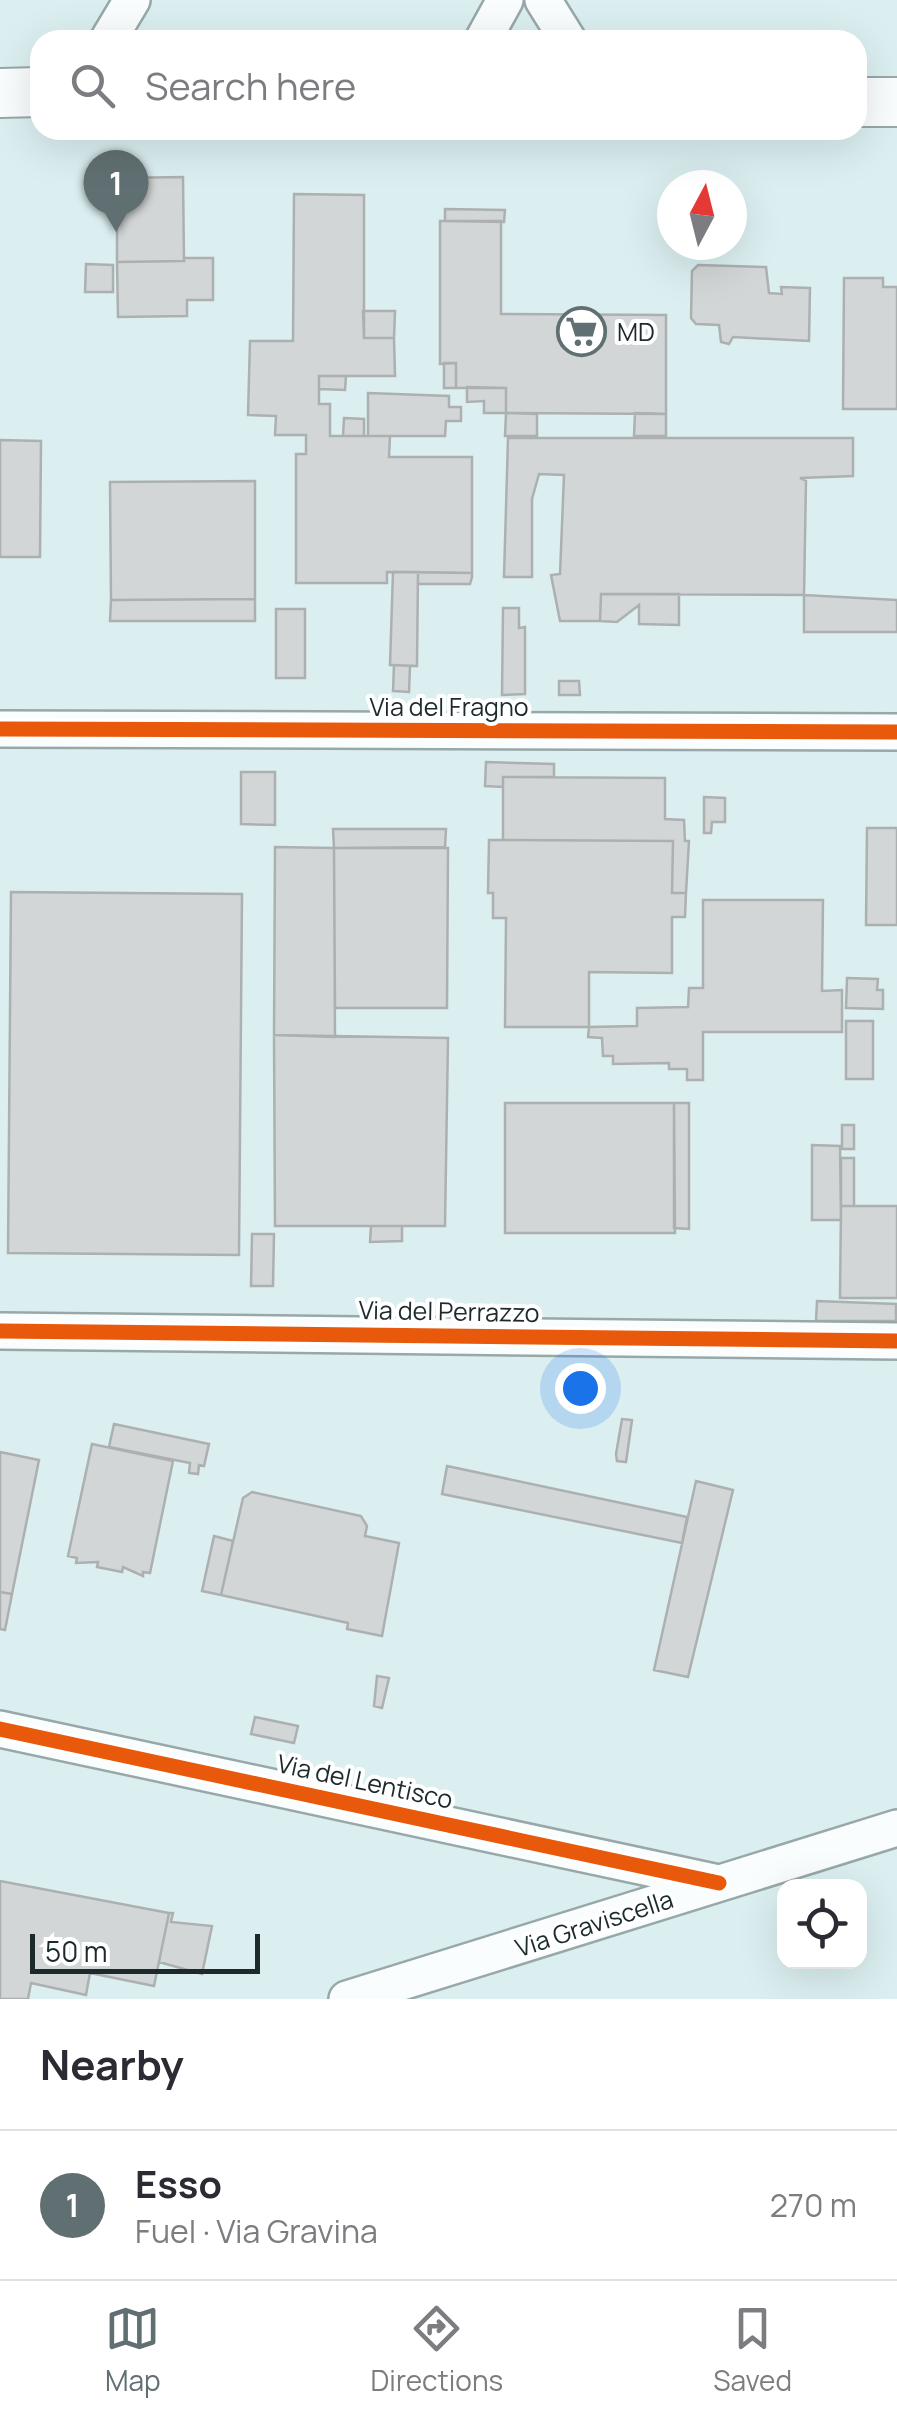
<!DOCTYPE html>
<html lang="en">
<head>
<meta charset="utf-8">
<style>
  :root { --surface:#fff; --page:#f2f2f3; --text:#2b2b33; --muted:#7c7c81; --line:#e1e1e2; --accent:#606f71 }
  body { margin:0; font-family:Manrope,sans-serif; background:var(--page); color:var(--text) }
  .controls { position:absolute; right:30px; bottom:30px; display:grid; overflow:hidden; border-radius:20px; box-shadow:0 10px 40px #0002 }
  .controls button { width:90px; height:90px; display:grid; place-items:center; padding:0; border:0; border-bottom:2px solid var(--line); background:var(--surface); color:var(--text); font:50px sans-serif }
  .compass { position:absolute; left:657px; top:170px; width:90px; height:90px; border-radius:50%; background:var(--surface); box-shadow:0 10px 40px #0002; rotate:7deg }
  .scale { position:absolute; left:30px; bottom:25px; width:230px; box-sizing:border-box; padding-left:10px; border:5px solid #1d2a2c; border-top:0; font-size:28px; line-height:35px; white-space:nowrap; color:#1d2a2c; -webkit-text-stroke:8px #fff; paint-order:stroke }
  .you { position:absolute; left:580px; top:1388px; width:35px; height:35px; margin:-25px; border:8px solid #fff; border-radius:50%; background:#1a73e8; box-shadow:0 0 0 15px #1a73e833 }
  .badge { display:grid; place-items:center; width:65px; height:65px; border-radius:50%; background:var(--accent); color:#fff; font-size:32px; font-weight:700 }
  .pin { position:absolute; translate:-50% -82px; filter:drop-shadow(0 2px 5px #0008) }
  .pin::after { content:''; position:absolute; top:52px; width:35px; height:30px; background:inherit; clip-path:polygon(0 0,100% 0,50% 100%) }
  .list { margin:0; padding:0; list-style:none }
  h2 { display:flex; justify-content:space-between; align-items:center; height:130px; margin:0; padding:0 40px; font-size:42px }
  h2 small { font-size:32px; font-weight:400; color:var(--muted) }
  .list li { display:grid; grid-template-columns:65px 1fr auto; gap:30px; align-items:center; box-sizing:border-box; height:150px; padding:0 40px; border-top:2px solid var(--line) }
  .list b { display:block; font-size:38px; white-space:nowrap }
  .list p { margin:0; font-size:32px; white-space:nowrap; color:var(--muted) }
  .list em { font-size:32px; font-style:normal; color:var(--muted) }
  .icon { flex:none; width:55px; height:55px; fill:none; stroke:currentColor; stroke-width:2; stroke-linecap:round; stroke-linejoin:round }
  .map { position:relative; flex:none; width:897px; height:1999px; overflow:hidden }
  .search { position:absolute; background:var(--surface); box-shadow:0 10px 40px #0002; left:30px; right:30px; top:30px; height:110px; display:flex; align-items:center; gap:25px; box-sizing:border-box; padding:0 35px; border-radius:30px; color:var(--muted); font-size:38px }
  .sheet { height:280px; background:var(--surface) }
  nav { display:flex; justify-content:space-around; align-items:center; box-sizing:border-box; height:140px; border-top:2px solid var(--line); background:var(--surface); font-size:28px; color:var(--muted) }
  nav a { display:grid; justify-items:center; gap:5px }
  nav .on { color:var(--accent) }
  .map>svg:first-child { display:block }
  .building { fill:#d3d6d6; stroke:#adb0b0; stroke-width:2.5 }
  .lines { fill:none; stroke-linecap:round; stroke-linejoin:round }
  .street-casing { stroke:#98a7a8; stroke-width:40 }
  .secondary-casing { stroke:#98a7a8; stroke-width:52 }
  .street { stroke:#fafdfd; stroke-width:35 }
  .secondary { stroke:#fafdfd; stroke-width:48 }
  .cycleway-casing { stroke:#fff; stroke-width:21 }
  .cycleway { stroke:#e8590c; stroke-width:15 }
  .labels { text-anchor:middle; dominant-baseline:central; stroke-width:8; stroke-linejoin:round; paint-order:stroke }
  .poi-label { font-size:25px; fill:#1d2a2c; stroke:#fff; text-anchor:start }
  .street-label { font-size:25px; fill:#1d2a2c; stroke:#fff }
</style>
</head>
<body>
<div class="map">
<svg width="897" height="1999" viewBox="0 0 897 1999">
  <rect width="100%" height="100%" fill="#dbeff1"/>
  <path class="building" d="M183,177L184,261L117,262V178Z
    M294,194L364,195V338H394L395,376H319V404H330V436H390L389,457H472V573L387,572V583H296V454H306V435H275L276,416L248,415L250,341H293Z
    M445,209L505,210L504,222L445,221Z
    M440,221H501V314L666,315V414L506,413V388H456V363L440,364Z
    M184,258H213V300H187V316L118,317L117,262L184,261Z
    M86,264L113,265V292H85Z
    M698,265L766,267L769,293L782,294L781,287L810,288L809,341L733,337L729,344L721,342L719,325L696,324L691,318L692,271Z
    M844,278H883V287H897V409H843Z
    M363,311H395L394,338H364Z
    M444,363H456V388H444Z
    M319,376H346L345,390L319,389Z
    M467,387L506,388V413H484V401L467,402Z
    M368,393L449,396V407H461V421H446L445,436H368Z
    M506,413L537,414V436H505Z
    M635,413L666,414V436H634Z
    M344,418L364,419V436H343Z
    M508,438H853V476L800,478L806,481L804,595L601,594L600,621H560L551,575L560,574L564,475L539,474L532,499V577H504Z
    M0,440L41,441L40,557H0Z
    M255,481V599L111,600L110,482Z
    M393,572H418L417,666L390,665Z
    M418,572L472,573V577L470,584H418Z
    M601,594H679V625L639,624V605L617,622L600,621Z
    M804,595L897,600V632H804Z
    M255,599V621H110L111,600Z
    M503,608H519V628L525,627V694L502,695Z
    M276,609H305V678H276Z
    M394,665L410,666L409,692L393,691Z
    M559,681H579L580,695H559Z
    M486,762L554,764V777H503V787L485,786Z
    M241,772H275V825L241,824Z
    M503,777L665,778V819L684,820L685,841H689L686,893H672L673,841L503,840Z
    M704,797L725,798V822H712L711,833H704Z
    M867,828H897V925H866Z
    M333,829H446L445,847L334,848Z
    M489,840L673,841L672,893H686L685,917H672V973L589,972V1027H505L506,918H493V893H488Z
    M275,847L334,848L335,1037L274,1035Z
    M334,848H448L447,1008H335Z
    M11,892L242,894L239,1255L8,1253Z
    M703,900H823L822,991L842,990V1032H703V1080H687V1069H669V1063L613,1064V1056H603L602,1038L588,1037L589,1027L637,1026V1008L688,1007L689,988H703Z
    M847,978L878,979L877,990H883V1009L846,1008Z
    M846,1021H873V1079H846Z
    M274,1035L448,1038L445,1226H275Z
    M505,1103H674L675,1233H505Z
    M674,1103H689V1229L674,1228Z
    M842,1125H854V1149H842Z
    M812,1145L840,1146L841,1220H812Z
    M841,1158H854V1206H841Z
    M841,1206H897V1298H840Z
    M371,1226H402V1241L370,1242Z
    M252,1234H274L273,1286H251Z
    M817,1301L896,1304V1321H816Z
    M622,1419L632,1420L626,1462L617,1461L616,1454Z
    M114,1424L209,1444L204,1466L199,1465L198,1474L189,1473L190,1463L109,1447Z
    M92,1444L173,1461L150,1573L143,1572V1576L123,1567L122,1572L97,1567L98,1562L76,1563L77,1558L68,1556Z
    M0,1452L39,1460L12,1594L0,1592Z
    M447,1466L687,1517L682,1543L442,1494Z
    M696,1481L733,1490L688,1677L654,1670Z
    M252,1492L361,1516L367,1526L365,1536L399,1543L382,1636L347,1629L348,1623L221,1595L243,1498Z
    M214,1536L233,1541L221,1595L202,1591Z
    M0,1592L12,1594L5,1630L0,1629Z
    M377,1676L389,1678L382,1708L374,1706Z
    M255,1717L298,1726L294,1743L251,1734Z
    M0,1881L169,1913L154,1986L90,1973L86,1995L31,1983L28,1999H0Z
    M169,1913H173L171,1922L212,1926L202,1974L159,1962Z"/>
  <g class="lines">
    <defs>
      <path id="street" d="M543,0L568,40
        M108,40L132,0
        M483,40L505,0
        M0,729L897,732
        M0,1331L897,1341
        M0,1729L719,1883
        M347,1999L897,1828"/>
      <path id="secondary" d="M0,93L40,92
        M857,102H897"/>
    </defs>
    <use href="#street" class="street-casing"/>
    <use href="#secondary" class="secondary-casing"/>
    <use href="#street" class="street"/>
    <use href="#secondary" class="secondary"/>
    <defs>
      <path id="cycleway" d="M0,729L897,732
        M0,1331L897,1341
        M0,1729L719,1883"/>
    </defs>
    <use href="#cycleway" class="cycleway-casing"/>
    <use href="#cycleway" class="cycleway"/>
  </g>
  <defs>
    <symbol id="supermarket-ring" viewBox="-11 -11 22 22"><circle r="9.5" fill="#fff" stroke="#606f71" stroke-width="1.5"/><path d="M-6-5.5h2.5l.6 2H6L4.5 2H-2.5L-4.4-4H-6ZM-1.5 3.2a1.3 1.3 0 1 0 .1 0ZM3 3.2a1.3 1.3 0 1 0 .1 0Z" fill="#606f71"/></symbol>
  </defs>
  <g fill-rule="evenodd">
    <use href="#supermarket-ring" x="554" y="304" width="55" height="55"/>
  </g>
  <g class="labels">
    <g class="poi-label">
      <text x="617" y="331">MD</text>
    </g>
    <g class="street-label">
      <text x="449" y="706">Via del Fragno</text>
      <text transform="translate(449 1311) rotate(1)">Via del Perrazzo</text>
      <text transform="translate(365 1781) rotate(12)">Via del Lentisco</text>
      <text transform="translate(594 1923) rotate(-18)">Via Graviscella</text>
    </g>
  </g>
</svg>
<div class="controls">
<button><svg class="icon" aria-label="locate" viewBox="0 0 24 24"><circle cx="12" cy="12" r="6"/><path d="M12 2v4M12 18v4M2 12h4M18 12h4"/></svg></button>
</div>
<svg class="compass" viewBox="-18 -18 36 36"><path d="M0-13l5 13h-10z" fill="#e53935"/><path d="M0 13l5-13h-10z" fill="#7c7c81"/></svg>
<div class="scale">50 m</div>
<div class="you"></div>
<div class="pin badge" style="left:116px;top:232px">1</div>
<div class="search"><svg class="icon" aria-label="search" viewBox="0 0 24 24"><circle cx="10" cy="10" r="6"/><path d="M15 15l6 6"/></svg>Search here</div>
</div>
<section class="sheet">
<h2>Nearby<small></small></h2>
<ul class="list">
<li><span class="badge">1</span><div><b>Esso</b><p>Fuel · Via Gravina</p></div><em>270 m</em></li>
</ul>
</section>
<nav>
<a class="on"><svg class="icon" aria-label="map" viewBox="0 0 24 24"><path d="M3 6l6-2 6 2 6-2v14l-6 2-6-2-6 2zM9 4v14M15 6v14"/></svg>Map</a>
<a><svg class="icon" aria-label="directions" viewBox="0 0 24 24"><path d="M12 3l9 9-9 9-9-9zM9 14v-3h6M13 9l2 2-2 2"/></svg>Directions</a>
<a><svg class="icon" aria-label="saved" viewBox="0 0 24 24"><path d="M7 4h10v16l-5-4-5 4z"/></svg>Saved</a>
</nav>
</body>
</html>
